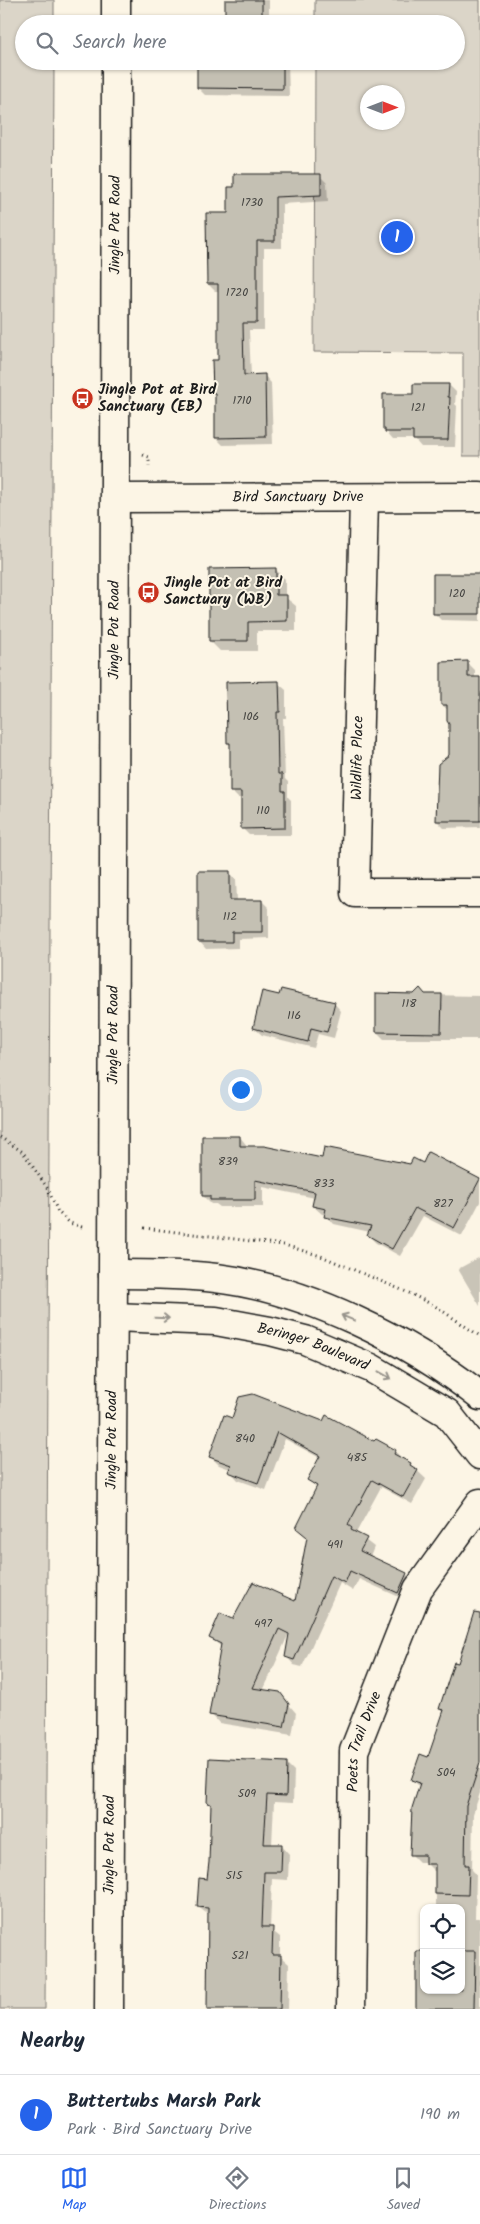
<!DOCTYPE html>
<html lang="en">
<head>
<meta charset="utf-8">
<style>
  :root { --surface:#fff; --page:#f6f6f7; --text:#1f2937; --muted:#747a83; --line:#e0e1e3; --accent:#2563eb }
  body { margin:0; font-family:Kalam,sans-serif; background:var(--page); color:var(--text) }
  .controls { position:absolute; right:15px; bottom:15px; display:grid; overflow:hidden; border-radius:10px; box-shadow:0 1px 4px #0004 }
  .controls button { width:45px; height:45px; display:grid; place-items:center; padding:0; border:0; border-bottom:1px solid var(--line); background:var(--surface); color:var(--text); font:25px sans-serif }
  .compass { position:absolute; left:360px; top:85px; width:45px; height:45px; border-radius:50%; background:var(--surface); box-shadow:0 1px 4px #0004; rotate:90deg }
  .you { position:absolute; left:240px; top:1089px; width:18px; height:18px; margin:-12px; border:4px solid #fff; border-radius:50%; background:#1a73e8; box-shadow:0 0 0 8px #1a73e833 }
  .badge { display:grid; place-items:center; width:32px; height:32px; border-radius:50%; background:var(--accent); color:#fff; font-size:16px; font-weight:700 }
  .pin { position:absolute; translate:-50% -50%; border:2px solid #fff; box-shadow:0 1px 5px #0006 }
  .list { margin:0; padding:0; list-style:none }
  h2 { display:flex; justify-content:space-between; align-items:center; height:65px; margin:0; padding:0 20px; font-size:21px }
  h2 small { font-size:16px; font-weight:400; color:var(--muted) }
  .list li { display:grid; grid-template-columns:32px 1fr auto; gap:15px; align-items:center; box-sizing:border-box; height:80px; padding:0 20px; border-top:1px solid var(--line) }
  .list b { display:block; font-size:19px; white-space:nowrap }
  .list p { margin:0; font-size:16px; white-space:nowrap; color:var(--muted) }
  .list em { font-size:16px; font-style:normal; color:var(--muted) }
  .icon { flex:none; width:28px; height:28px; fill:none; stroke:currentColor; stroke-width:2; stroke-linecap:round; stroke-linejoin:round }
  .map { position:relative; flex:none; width:480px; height:2009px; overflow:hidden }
  .search { position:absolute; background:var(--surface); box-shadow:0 1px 4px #0004; left:15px; right:15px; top:15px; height:55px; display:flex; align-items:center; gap:12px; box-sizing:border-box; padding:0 18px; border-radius:28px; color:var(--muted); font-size:19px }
  .sheet { height:145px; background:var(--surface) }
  nav { display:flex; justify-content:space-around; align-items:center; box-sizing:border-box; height:70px; border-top:1px solid var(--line); background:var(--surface); font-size:14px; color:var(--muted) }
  nav a { display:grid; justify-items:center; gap:2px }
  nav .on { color:var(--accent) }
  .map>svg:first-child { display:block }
  .green { fill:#dbd5c8; stroke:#7c7872; fill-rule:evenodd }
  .shadow { fill:#0003 }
  .building { fill:#c4c0b3; stroke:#1c1c1c }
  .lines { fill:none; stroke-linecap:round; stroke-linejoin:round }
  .minor-casing { stroke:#1c1c1c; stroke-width:31 }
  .tertiary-casing { stroke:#1c1c1c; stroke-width:31 }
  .path { stroke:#1c1c1c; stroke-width:3; stroke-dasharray:1 4; stroke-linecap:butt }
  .minor { stroke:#fcf5e5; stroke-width:28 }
  .tertiary { stroke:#fcf5e5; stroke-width:28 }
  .oneway { stroke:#97938b }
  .labels { text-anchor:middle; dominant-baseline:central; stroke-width:4; stroke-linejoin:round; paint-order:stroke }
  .number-label { font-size:12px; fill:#464542 }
  .street-label { font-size:15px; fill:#1c1c1c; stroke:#fcf5e5 }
  .poi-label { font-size:15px; font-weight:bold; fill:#1c1c1c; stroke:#fcf5e5; text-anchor:start }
</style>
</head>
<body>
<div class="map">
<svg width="480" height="2009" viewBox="0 0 480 2009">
  <rect width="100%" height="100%" fill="#fcf5e5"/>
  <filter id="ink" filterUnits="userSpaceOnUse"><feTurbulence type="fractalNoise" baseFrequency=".02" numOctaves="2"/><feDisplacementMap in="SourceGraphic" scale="10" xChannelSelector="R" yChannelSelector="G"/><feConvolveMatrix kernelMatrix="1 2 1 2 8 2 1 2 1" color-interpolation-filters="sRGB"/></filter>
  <g filter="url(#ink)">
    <path class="green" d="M0,0H54V24H24V61H54L45,2009H0Z
      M315,0H480V456H463V353L314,352L315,61H456V24H315ZM368,92H398V122H368Z"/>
    <path class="shadow" d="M225,0H269V24H226Z
      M199,61H288L289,96L205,95L198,88Z
      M320,176L327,183L328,201L282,204V248H264V330H249L251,376L264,375L271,383L273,444L223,445L216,438L220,361V291H215L208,284L229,214Z
      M449,385L456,392L455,404L457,406L455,447H421L414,439H393L386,431L384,428Z
      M275,569L285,579V597L296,606V631H257V651H220L210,641Z
      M480,576V621L441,620L434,613Z
      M468,663L475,670V679H480V827L444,828L437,821L450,756V723L448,710L442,705Z
      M278,683L286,690V718H283L285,779L288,782V797L291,800V835H249L242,828V798H238L231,791V746L228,743Z
      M229,872L236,879L237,901H262L269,908V938L238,939V948L206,949L199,941Z
      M425,995L480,996V1039H384L377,1032Z
      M280,996L334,1003L341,1011L334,1038L318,1034L314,1048L262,1035L254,1028Z
      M240,1137L248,1147L323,1159L411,1166L423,1164L429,1153L480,1180V1202L462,1236L423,1216L400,1256L376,1243L368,1235L370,1232L334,1224L326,1215L322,1214L313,1206L315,1198L263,1187V1207H220L216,1204H211L203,1196Z
      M480,1257V1306L458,1269Z
      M232,1419L375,1443L395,1451L403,1460L410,1464L426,1479L412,1504L381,1487L356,1533L374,1547L370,1557L406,1574L414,1583L406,1600L359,1579L353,1591L340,1583L302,1667L294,1665L286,1656L289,1633L263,1691L279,1693L296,1713L292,1735L219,1723L211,1714L222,1647L210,1638L233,1620L296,1603L317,1488L309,1480L320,1458L285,1439L266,1490L238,1480L230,1471V1469L219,1465L210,1456Z
      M480,1659V1793L473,1814L472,1870L476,1874L475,1918H480V2009H418L424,1990H461V1908H436V1871H434L425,1862H419L412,1855L420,1787L413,1780L429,1759L445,1713L440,1708L459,1665Z
      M286,1763L294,1771L293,1803L274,1802L272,1845H281L289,1854L288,1880L272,1879L270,1929L280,1937V1956L289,1964L288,2009H208L209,1915L198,1907L208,1880L210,1862L212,1806L208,1803Z"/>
    <path class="building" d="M225,0H262V24H225Z
      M197,61H283V89L197,88Z
      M234,174H321V195L275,197V241H257V323H243L244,375L265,374L266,437L215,438V393H213L212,360H218V284H207L206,213H228V187H234Z
      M413,384H449L448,397H450L448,440H413V432H385V429H383V394H413Z
      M276,568V595H287V621L248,622V641H209V569Z
      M433,574H480V614H433Z
      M468,661V677H480V821H436L438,764L449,755V724L447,721V705H441V662Z
      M279,681L280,712H277L278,774H282V791H285V828L241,829V792H230V743H227L226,682Z
      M198,871H230V900H262V932H232V942H198Z
      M420,988L425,994H442L441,1033L376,1032V993L414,994Z
      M281,989L335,1002L327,1032L311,1028L308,1042L253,1028L262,991L279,995Z
      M202,1136H240V1146H264L322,1158L324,1147L410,1164L413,1158L423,1163L428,1152L480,1179L454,1228L415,1208L392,1249L367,1235L371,1226L324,1217L326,1209L312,1206L315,1192L255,1180V1200H210V1196H202Z
      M253,1394L323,1421L326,1415L374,1441L376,1439L396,1450L394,1454L411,1463L410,1465L418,1470L403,1497L372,1480L348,1525L352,1528L351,1530L367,1538L360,1551L407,1573L398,1593L350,1571L345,1583L331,1576L294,1660L285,1657L289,1634L279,1629L252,1688L280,1692L289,1704L284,1727L209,1715L221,1644L209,1638L220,1613L233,1619L253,1582L295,1601L307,1537L296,1528L317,1486L307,1480L320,1456L277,1432L258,1483L228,1472L231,1465L209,1457L224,1415L232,1418L239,1397Z
      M474,1612L480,1613V1763L466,1806L465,1865H469L468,1895L435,1894V1864H425V1855H410L412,1808L420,1783L411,1780L420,1754L428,1757L444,1710L439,1709L454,1662L458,1663Z
      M209,1758L287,1762L286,1796L267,1795L264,1844H282L281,1872H264L262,1927H273L272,1955H281L280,2009H207L208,1908L197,1907L199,1878L207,1879L209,1862L211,1804L207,1803Z
      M416,1951H424V1990H461V1951H475L474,2009H416Z"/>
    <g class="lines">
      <defs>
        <g id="minor">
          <path id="s1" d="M116,498L480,497"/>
          <path d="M364,498L355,893H480"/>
          <path d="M113,1274C148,1274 182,1274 216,1278C306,1289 409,1340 480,1396"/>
          <path id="s2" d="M113,1317L216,1321L270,1331L305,1340L371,1368L447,1413L480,1455"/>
          <path id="s3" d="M351,2009L354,1751L418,1589L480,1503"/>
        </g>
        <g id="tertiary">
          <path d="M116,24V0"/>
          <path id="s4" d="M109,2009L113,1274L116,61"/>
        </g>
      </defs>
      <use href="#minor" class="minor-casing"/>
      <use href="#tertiary" class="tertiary-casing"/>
      <path class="path" d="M143,455L149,457V466
        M0,1137L23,1152L48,1189L58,1212L70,1223L85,1228
        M144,1228L284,1245L321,1256L409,1293L435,1306L480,1336"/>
      <use href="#minor" class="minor"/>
      <use href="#tertiary" class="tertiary"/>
    </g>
    <defs><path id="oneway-shaft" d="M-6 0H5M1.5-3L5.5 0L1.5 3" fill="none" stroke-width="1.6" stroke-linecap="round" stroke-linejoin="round" transform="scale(1.25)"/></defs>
    <g class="oneway">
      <use href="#oneway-shaft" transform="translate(162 1318) rotate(2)"/>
      <use href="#oneway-shaft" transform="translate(348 1318) rotate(-157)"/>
      <use href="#oneway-shaft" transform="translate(385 1375) rotate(29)"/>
    </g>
  </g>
  <defs>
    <symbol id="bus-disc" viewBox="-11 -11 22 22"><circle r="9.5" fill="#c8321e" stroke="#fcf5e5"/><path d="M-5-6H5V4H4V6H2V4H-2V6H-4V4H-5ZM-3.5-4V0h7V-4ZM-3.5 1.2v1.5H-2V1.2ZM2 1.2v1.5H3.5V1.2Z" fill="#fff"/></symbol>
  </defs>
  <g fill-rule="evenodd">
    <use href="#bus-disc" x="70" y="386" width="25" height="25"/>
    <use href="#bus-disc" x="136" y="580" width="25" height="25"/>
  </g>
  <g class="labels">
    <g class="number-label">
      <text x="252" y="202">1730</text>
      <text x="237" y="292">1720</text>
      <text x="242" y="400">1710</text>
      <text x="418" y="407">121</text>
      <text x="457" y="593">120</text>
      <text x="251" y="716">106</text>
      <text x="263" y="810">110</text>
      <text x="230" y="916">112</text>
      <text x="409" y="1003">118</text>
      <text x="294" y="1015">116</text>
      <text x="228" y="1161">839</text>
      <text x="324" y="1183">833</text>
      <text x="443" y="1203">827</text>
      <text x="245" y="1438">840</text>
      <text x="357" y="1457">485</text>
      <text x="335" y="1544">491</text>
      <text x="263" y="1623">497</text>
      <text x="446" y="1772">504</text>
      <text x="247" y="1793">509</text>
      <text x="234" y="1875">515</text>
      <text x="240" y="1955">521</text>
    </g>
    <g class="street-label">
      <text stroke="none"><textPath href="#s4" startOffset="1784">Jingle Pot Road</textPath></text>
      <text stroke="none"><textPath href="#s1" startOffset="182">Bird Sanctuary Drive</textPath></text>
      <text stroke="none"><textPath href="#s4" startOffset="1379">Jingle Pot Road</textPath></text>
      <text transform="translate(358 758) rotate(-89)">Wildlife Place</text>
      <text stroke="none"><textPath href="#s4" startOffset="974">Jingle Pot Road</textPath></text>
      <text stroke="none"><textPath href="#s2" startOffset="204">Beringer Boulevard</textPath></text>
      <text stroke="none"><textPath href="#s4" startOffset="569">Jingle Pot Road</textPath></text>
      <text stroke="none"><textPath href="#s3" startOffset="269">Poets Trail Drive</textPath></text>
      <text stroke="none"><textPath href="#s4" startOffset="164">Jingle Pot Road</textPath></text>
    </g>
    <g class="poi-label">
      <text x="98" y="390">Jingle Pot at Bird<tspan x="98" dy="17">Sanctuary (EB)</tspan></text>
      <text x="164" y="583">Jingle Pot at Bird<tspan x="164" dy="17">Sanctuary (WB)</tspan></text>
    </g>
  </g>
</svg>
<div class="controls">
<button><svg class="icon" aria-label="locate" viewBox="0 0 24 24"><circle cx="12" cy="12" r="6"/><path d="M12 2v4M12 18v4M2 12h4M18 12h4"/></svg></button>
<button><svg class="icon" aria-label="layers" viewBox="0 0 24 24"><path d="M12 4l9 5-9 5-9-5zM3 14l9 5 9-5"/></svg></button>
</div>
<svg class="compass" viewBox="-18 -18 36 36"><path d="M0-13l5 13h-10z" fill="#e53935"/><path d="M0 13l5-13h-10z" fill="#747a83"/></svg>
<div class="you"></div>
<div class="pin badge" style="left:397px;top:237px">1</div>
<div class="search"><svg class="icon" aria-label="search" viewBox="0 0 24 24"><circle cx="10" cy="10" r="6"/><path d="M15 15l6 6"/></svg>Search here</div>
</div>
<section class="sheet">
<h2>Nearby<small></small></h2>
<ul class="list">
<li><span class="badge">1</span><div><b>Buttertubs Marsh Park</b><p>Park · Bird Sanctuary Drive</p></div><em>190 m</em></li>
</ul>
</section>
<nav>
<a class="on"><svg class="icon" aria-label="map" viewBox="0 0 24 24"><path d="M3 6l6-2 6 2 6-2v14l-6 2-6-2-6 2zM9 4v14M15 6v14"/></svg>Map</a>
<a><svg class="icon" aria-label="directions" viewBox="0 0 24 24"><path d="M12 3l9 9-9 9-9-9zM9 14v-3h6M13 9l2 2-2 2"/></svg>Directions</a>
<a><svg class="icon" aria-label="saved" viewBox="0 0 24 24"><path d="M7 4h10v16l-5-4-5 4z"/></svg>Saved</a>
</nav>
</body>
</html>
